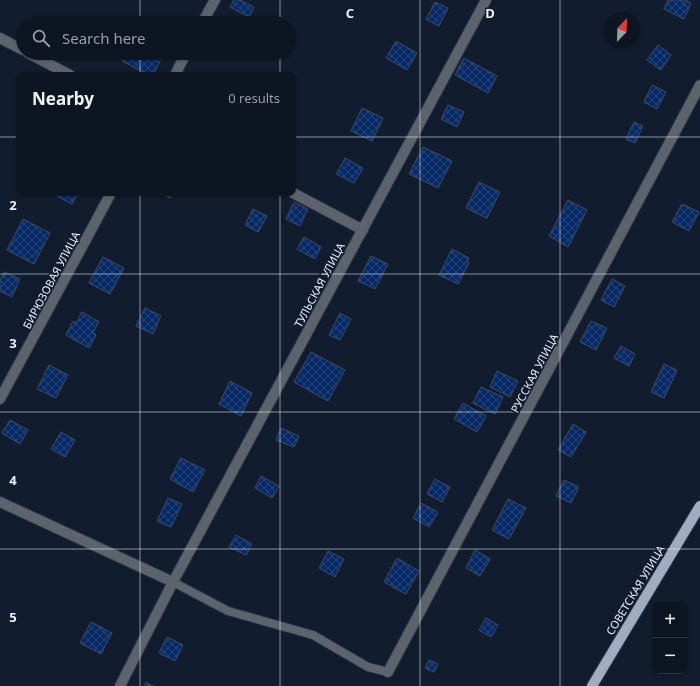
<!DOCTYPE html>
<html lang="en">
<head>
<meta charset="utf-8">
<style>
  :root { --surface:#0d1522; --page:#1b222f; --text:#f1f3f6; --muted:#9a9fa5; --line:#2d3440 }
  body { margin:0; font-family:"Noto Sans",sans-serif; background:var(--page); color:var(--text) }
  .controls { position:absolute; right:12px; bottom:12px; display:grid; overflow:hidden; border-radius:8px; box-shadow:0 1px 3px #0004 }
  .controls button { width:36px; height:36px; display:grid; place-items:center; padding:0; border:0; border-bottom:1px solid var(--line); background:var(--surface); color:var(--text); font:20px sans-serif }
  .compass { position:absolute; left:604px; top:12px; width:36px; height:36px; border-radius:50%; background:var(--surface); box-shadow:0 1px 3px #0004; rotate:23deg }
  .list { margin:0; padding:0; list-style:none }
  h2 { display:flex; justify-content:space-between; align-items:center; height:52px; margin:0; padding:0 16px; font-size:17px }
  h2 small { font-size:13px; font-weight:400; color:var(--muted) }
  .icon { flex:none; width:22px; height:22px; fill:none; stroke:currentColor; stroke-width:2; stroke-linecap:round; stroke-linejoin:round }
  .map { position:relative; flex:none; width:700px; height:686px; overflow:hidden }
  .search { position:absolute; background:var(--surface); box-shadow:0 1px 3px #0004; left:16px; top:16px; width:280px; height:44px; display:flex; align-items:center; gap:10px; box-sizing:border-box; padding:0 14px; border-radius:22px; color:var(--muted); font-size:15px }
  .panel { position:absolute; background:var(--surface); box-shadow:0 1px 3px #0004; left:16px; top:72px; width:280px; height:124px; border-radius:8px }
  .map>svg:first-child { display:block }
  .building { fill:url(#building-cross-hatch); stroke:#3f4c61 }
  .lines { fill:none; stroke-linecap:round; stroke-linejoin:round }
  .service-casing { stroke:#2b3647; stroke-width:10 }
  .minor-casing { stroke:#2b3647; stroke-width:12 }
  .primary-casing { stroke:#2b3647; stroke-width:12 }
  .service { stroke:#5d636d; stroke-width:8 }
  .minor { stroke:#5d636d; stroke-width:10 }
  .primary { stroke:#a0acc1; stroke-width:10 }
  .grid { fill:none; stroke:#ecf2fd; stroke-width:1; stroke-opacity:0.55 }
  .labels { text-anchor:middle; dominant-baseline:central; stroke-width:3; stroke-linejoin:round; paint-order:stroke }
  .street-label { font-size:11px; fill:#ecf2fd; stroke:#111c2e }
  .grid-label { font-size:13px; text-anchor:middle; font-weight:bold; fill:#ecf2fd; stroke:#111c2e; stroke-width:3; stroke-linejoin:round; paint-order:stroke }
</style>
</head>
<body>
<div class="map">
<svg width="700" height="686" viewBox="0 0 700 686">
  <defs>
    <pattern id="building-cross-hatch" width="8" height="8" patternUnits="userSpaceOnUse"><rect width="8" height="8" fill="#072966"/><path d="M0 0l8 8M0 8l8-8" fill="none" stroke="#2b487d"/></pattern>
  </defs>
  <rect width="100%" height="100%" fill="#111c2e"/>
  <path class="building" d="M234,0H240L254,7L249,17L230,7Z
    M668,0H685L691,3L684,19L664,9Z
    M435,2L448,8L439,26L426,19Z
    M396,41L417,53L407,70L386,58Z
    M658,45L671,55L661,70L647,60Z
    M126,53H158L163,55L153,75H149L122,61Z
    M228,53H243L241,59Z
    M464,58L497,76L488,93L455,75Z
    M652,85L666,92L657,109L644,102Z
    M448,105L464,112L457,127L441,119Z
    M362,108L383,118L372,141L351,131Z
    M634,122L643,126L635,143L626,139Z
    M423,147L452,161L438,188L409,174Z
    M345,158L363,168L354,183L336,174Z
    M479,182L500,192L487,218L466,208Z
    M51,193H78L72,204Z
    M162,193H173L170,198Z
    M568,200L587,210L568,247L549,236Z
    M294,202L308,209L300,226L286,219Z
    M682,204L699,212L689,231L672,222Z
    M253,209L267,216L258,232L245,225Z
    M23,219L50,233L34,264L7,250Z
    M304,237L321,247L315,259L297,249Z
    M452,249L469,258L467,262L469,263L458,284L439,275Z
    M371,256L388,264L375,289L358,281Z
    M103,257L124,268L110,294L89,283Z
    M4,272L20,279L12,297L0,291V281Z
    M612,279L625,286L614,307L601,300Z
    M145,308L161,316L153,334L136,326Z
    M82,312L99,322L93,332L96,335L89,348L66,335L73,321L76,323Z
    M340,313L351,319L340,340L329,335Z
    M591,321L607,328L596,350L580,342Z
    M621,346L635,354L629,366L614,358Z
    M311,352L345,370L328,401L294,382Z
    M664,364L677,370L664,398L651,392Z
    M49,365L68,375L56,398L37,389Z
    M497,371L518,381L510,397L490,387Z
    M230,381L252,393L241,416L219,404Z
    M481,387L503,397L495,414L473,403Z
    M463,403L486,416L477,432L454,419Z
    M10,420L28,430L20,444L2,433Z
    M573,424L586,432L571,457L558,450Z
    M281,428L299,436L294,447L276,440Z
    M61,432L75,440L65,457L51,449Z
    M181,458L205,470L193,492L170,479Z
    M261,476L279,486L272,498L255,488Z
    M435,479L450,487L442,502L427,494Z
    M564,480L579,487L571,503L556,496Z
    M168,498L182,504L171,527L157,521Z
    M508,499L526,508L509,539L492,530Z
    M421,503L438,512L429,527L413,518Z
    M236,535L252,544L246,555L229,547Z
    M475,550L490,559L480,576L466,568Z
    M328,551L344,559L335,577L319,568Z
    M397,558L419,571L406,594L384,582Z
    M486,618L498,625L491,637L479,630Z
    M91,622L112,633L101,654L80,643Z
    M167,637L183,645L175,661L159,653Z
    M429,660L438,664L434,672L425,668Z
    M146,682L153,686H144Z"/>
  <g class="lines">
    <defs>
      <path id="service" d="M173,582L228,611L313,635L368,667L388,672"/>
      <path id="minor" d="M202,23L215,0
        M0,38L23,50
        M28,53L70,75
        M175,75L186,53
        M293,193L363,230
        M0,399L111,193
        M0,502L173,582
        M388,672L700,85
        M120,686L173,582L486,0"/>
      <path id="primary" d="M592,686L700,506"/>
    </defs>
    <use href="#service" class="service-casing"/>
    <use href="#minor" class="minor-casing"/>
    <use href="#primary" class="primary-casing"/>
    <use href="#service" class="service"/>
    <use href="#minor" class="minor"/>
    <use href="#primary" class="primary"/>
  </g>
  <path class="grid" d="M140,0V23M280,0V23M420,0V686M560,0V686M140,53V75M280,53V75M0,137H19M293,137H700M140,193V686M280,193V686M0,274H700M0,412H700M0,549H700"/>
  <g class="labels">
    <g class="street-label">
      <text transform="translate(51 280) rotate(-62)">БИРЮЗОВАЯ УЛИЦА</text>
      <text transform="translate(319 285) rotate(-62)">ТУЛЬСКАЯ УЛИЦА</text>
      <text transform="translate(534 373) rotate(-62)">РУССКАЯ УЛИЦА</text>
      <text transform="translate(635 590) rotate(-59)">СОВЕТСКАЯ УЛИЦА</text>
    </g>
  </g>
  <g class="grid-label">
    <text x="350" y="18">C</text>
    <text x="490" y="18">D</text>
    <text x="13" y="210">2</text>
    <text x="13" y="348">3</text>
    <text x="13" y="485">4</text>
    <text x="13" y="622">5</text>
  </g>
</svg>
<div class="controls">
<button>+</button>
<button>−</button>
</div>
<svg class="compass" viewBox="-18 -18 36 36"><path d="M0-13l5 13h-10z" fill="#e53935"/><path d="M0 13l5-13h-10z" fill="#9a9fa5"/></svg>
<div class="search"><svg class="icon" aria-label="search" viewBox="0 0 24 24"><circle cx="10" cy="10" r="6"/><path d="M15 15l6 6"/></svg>Search here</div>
<section class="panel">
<h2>Nearby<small>0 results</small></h2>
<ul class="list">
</ul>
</section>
</div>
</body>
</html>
